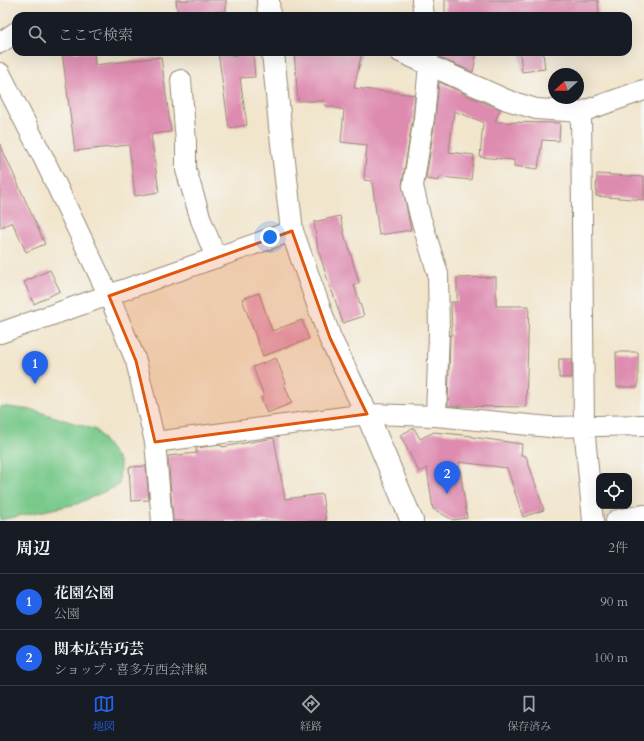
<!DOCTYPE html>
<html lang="ja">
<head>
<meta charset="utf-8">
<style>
  :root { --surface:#171b24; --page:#242831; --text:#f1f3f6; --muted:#9ea1a6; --line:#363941; --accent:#2563eb }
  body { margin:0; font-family:Cardo,"Noto Serif JP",serif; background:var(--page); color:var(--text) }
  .controls { position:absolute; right:12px; bottom:12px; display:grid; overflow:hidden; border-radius:8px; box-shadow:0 4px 16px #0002 }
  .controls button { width:36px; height:36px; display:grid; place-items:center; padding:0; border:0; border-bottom:1px solid var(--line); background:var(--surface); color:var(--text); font:20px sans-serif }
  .compass { position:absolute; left:548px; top:68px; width:36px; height:36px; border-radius:50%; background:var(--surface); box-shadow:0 4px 16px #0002; rotate:248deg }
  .you { position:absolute; left:270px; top:237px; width:14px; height:14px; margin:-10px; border:3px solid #fff; border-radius:50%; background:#1a73e8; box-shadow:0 0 0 6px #1a73e833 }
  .badge { display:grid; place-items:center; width:26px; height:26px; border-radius:50%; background:var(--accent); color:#fff; font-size:13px; font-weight:700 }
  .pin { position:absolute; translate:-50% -33px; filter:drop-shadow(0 1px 2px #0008) }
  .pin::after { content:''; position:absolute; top:21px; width:14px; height:12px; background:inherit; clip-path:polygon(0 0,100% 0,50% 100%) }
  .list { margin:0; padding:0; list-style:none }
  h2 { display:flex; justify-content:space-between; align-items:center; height:52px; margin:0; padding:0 16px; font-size:17px }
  h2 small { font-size:13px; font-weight:400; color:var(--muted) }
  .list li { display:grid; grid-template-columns:26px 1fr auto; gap:12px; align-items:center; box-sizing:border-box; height:56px; padding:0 16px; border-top:1px solid var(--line) }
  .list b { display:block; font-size:15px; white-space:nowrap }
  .list p { margin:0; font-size:13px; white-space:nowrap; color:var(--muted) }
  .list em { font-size:13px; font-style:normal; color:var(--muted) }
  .icon { flex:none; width:22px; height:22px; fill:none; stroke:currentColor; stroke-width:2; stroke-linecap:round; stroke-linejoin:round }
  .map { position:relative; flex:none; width:644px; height:521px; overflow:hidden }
  .search { position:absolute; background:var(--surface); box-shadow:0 4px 16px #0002; left:12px; right:12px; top:12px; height:44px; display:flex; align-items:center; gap:10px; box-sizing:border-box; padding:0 14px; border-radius:12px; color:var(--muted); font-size:15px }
  .sheet { height:164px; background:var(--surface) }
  nav { display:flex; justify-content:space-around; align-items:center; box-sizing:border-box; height:56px; border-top:1px solid var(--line); background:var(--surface); font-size:11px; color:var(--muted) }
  nav a { display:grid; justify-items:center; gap:2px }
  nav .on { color:var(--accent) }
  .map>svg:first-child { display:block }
  .green { fill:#78c98a; stroke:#5a7a54 }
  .building { fill:#de8bb0 }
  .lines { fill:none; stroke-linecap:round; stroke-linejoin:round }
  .minor-casing { stroke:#968875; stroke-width:22 }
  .tertiary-casing { stroke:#968875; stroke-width:24 }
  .primary-casing { stroke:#968875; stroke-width:24 }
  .minor { stroke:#fff; stroke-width:20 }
  .tertiary { stroke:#fff; stroke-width:22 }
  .primary { stroke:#fff; stroke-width:22 }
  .marked { fill:#df570d; fill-opacity:0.2; stroke:#df570d; stroke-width:3; stroke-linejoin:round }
</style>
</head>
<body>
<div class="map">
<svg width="644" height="521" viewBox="0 0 644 521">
  <rect width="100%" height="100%" fill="#f6f6f2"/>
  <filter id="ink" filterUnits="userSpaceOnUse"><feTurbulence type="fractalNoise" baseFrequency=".025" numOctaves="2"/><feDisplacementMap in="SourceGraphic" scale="8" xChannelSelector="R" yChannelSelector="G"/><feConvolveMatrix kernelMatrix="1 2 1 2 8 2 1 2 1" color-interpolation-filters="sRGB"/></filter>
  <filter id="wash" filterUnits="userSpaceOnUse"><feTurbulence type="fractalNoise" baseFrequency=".012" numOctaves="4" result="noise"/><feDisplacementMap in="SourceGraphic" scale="16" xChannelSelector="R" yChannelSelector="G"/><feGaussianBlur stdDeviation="0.9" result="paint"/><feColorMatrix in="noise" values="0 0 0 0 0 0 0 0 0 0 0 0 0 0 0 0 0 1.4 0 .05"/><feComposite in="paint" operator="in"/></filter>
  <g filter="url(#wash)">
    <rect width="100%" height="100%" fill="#f1e5cc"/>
    <path class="green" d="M0,406L33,410L96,430L120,462L119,485L77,504L0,520Z"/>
    <g id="blocks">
      <path class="building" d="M176,0H226V11L178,16Z
        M445,0H598L599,16H445Z
        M62,52H94L95,65L161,57L171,132L151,134L159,192L135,196L129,145L75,151Z
        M218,52L237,56V52H253L255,77L240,78L247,125L229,128Z
        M294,52H362L354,88L415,95L413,117L402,184L411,230L379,235L372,181L364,180L367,145L341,142L344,110L324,105L325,101H298Z
        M442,52H477L473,72L440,58Z
        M520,52H543L545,69L522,72Z
        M439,82L465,94V95L500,109L495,122L560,123L559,141L542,140L538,169L514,166V160L480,157L483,122L454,111L449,152L474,155L471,180L440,177L439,181L426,179L435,120Z
        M0,144L45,244L26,252L12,222L0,228Z
        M597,174L644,177V200L596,196Z
        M340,216L346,241H347L359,283L354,285L364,316L343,323L332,291H331L318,249L314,222Z
        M50,270L60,291L34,304L24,282Z
        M496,277V306H529L526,407L448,406L450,335H452L451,302H457V278Z
        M259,293L272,331L302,320L309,339L263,356L242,299Z
        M616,352H638V387H617Z
        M276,358L286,383L284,384L292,403L267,413L261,398L264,396L253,367Z
        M559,359H572V378H559Z
        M414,428L420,439L434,432L472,436V437L522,444L521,455L526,456L544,510L523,517L507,468L459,462L467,518L453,520L433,509L427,468L419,472L400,435Z
        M274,438L285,499L322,494L326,521H173L168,456L197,453L196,448L221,445L222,447Z
        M146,466L149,500L131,501L129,467Z"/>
    </g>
  </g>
  <g filter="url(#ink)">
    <use href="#blocks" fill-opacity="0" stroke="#968875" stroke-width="1"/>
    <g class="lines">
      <defs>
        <path id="minor" d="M422,0L424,16
          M0,43L16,32
          M400,52L507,100L536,109L581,112L644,90
          M428,52L429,65L424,118L413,186L420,216L438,274L439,331L436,416
          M0,73L44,159L109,296L136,361L155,442L162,521
          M181,80L186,142V170L201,220L216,258
          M581,112L584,426L593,521
          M0,333L292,231
          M155,442L367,414L436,416L550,427L644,425"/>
        <path id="tertiary" d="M268,0L269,16
          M273,52L280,126L292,231L330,338L367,414L412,521"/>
        <path id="primary" d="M617,521L644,516"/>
      </defs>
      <use href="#minor" class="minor-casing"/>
      <use href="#tertiary" class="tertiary-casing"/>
      <use href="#primary" class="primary-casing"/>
      <use href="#minor" class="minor"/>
      <use href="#tertiary" class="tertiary"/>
      <use href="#primary" class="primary"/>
    </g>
  </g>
  <path class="marked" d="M292,231L330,338L367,414L155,442L136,361L109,296Z"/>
</svg>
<div class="controls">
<button><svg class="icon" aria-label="locate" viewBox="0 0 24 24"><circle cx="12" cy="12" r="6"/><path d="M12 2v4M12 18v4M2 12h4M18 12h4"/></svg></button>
</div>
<svg class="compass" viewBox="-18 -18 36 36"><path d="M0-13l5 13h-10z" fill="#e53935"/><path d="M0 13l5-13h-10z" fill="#9ea1a6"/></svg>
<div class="you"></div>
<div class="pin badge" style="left:35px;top:384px">1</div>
<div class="pin badge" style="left:447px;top:494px">2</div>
<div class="search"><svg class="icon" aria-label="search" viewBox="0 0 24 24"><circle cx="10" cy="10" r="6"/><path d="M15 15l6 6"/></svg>ここで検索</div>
</div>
<section class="sheet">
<h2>周辺<small>2件</small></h2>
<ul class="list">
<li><span class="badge">1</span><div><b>花園公園</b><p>公園</p></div><em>90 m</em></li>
<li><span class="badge">2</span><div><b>関本広告巧芸</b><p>ショップ · 喜多方西会津線</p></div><em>100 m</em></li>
</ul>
</section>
<nav>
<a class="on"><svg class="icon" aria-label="map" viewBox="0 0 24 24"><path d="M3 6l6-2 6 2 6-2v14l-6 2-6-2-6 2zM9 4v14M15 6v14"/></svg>地図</a>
<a><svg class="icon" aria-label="directions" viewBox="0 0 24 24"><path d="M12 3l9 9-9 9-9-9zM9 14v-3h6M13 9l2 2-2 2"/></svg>経路</a>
<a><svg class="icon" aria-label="saved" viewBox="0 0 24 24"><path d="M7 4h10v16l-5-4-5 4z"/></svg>保存済み</a>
</nav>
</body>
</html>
